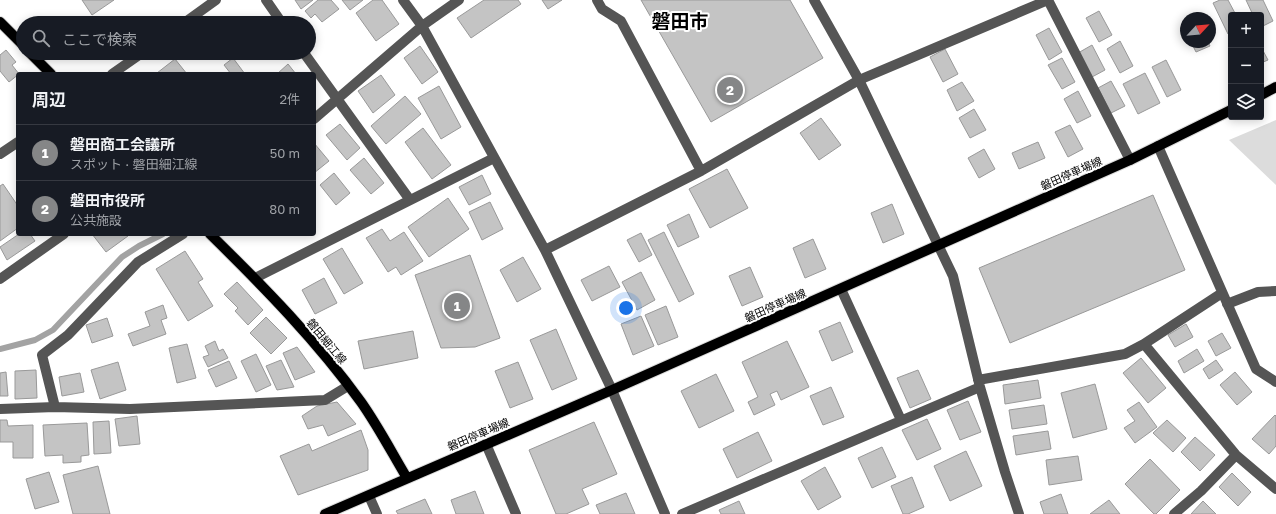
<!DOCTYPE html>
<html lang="ja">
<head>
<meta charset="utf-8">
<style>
  :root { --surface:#171b24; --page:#242831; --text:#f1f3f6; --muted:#9ea1a6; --line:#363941; --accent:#858687 }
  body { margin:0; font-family:"Golos Text","Noto Sans JP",sans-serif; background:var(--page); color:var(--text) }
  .controls { position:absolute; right:12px; top:12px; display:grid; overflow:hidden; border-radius:4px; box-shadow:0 2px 10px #0003 }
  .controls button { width:36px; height:36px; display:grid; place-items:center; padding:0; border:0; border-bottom:1px solid var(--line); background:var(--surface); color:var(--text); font:20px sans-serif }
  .compass { position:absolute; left:1180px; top:12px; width:36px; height:36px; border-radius:50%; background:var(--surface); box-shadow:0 2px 10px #0003; rotate:64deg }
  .you { position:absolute; left:626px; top:308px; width:14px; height:14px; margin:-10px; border:3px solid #fff; border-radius:50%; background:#1a73e8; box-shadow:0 0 0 6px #1a73e833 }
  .badge { display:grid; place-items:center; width:26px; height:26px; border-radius:50%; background:var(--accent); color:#fff; font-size:13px; font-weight:700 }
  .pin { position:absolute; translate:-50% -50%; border:2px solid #fff; box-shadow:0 1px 4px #0006 }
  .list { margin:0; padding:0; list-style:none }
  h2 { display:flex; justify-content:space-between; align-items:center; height:52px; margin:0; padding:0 16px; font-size:17px }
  h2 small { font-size:13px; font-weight:400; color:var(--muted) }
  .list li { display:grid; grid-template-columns:26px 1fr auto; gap:12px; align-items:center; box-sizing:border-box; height:56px; padding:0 16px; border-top:1px solid var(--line) }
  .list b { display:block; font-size:15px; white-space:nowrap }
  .list p { margin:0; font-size:13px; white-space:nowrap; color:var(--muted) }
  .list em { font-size:13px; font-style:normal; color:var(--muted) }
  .icon { flex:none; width:22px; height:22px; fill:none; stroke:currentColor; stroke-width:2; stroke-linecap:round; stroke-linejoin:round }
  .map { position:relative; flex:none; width:1276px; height:514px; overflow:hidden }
  .search { position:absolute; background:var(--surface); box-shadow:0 2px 10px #0003; left:16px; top:16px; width:300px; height:44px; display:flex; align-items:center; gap:10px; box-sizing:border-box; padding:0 14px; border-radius:22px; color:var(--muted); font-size:15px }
  .panel { position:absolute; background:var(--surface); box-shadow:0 2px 10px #0003; left:16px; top:72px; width:300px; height:164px; border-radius:4px }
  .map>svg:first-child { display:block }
  .green { fill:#dcdcdc }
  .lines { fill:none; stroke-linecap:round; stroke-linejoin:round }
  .stream { stroke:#a3a3a3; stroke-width:6 }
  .building { fill:#c4c4c4; stroke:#999 }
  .major-casing { stroke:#dbdbdb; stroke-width:12 }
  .minor { stroke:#555; stroke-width:10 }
  .major { stroke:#000; stroke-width:10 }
  .labels { text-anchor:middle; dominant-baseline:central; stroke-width:4; stroke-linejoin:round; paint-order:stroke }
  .street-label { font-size:11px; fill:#000; stroke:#fff }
  .town-label { font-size:19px; font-weight:bold; fill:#000; stroke:#fff }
</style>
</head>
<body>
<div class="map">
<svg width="1276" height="514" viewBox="0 0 1276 514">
  <rect width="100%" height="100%" fill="#fff"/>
  <path class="green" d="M1276,120V185L1229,140Z"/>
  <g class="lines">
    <path class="stream" d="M0,349L35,340L53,330L122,257L139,246L163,234"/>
  </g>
  <path class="building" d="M82,0H114L92,15Z
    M295,0H313L301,9Z
    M318,0H331L339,9L322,22L315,14L311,18L305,11Z
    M342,0H363L350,10Z
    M373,0H382L399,24L376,41L356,13Z
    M484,0H518L521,4L471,38L457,18Z
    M542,0H562L548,9Z
    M641,0H790L823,58L711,122Z
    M1220,0H1228L1236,15H1231V32L1228,34L1213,3Z
    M1246,0H1263L1273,21L1261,27V15H1253Z
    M1099,11L1112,35L1099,42L1086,18Z
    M1049,28L1062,52L1049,60L1036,35Z
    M1120,41L1133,66L1120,73L1107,49Z
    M1191,42H1208L1210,46L1196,52Z
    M1092,45L1105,70L1092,77L1078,53Z
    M420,46L438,72L422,84L404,58Z
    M1261,47L1268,60L1261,63Z
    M945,49L958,74L943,82L930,57Z
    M6,50L16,62L12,65L19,74L9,82L0,71V55Z
    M233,58L245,74H231L224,65Z
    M1062,58L1075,82L1062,89L1048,65Z
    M175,59L187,74H157V73Z
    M1166,60L1181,90L1167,97L1152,67Z
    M288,64L296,74H277Z
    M1145,73L1160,103L1138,114L1123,84Z
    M381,75L395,95L373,113L358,91Z
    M1111,81L1125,106L1111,113L1098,88Z
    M962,82L974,101L957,111L947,90Z
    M439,86L461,127L441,139L418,98Z
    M1078,91L1091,116L1077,123L1064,99Z
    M405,96L421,114L386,144L371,126Z
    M974,109L986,130L970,138L959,118Z
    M821,118L841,145L819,160L800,133Z
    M340,124L360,148L347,160L326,135Z
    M1070,125L1083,149L1068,157L1055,132Z
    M423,128L451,165L432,179L405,142Z
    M1038,142L1045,158L1019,169L1012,153Z
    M314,143L329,161L314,173Z
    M984,149L995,169L979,178L968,158Z
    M364,158L384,183L371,194L350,170Z
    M727,169L748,208L710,228L689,189Z
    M334,173L350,193L336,205L320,185Z
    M482,175L491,194L469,205L459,187Z
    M3,184L18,206V228L0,241V186Z
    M1153,195L1185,270L1010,343L979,268Z
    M448,198L469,229L429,257L408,227Z
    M490,202L503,229L482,240L469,212Z
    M892,204L904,234L883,243L871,213Z
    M689,214L699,237L678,247L667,225Z
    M382,229L390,241L404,232L423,261L401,275L396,267L388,272L366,238Z
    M664,232L694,294L679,302L648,240Z
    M641,233L652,255L639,262L627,240Z
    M19,234H30L35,241L7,260L0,247Z
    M92,234H126L128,236L106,252Z
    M813,239L826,269L805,278L793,248Z
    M342,248L363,283L344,294L323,259Z
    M185,251L203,279L198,282L213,306L188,321L156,269Z
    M470,255L500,338L475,347L441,348L415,275Z
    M523,257L541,289L517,302L500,270Z
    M609,266L620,287L592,301L581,280Z
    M750,267L763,297L742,306L729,276Z
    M641,272L655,300L637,310L622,282Z
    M324,278L337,303L315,314L302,290Z
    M237,282L263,310L248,325L235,311L238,308L224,294Z
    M163,305L167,318L161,320L166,334L133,346L128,334L150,326L145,312Z
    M666,306L678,337L658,345L645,315Z
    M641,316L654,346L633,355L621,324Z
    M266,317L287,338L271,354L250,333Z
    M107,318L113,336L92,343L86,325Z
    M840,322L853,352L832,361L819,331Z
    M1186,324L1193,337L1175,347L1168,335Z
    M556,329L577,379L552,390L530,340Z
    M413,331L418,358L364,369L358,341Z
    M1222,333L1231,348L1216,356L1208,341Z
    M215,341L219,351L223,349L228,358L208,367L203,357L209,355L205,346Z
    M787,341L809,387L781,400L777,391L770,394L775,405L754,415L748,402L758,397L742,362Z
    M187,344L196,378L177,383L169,348Z
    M297,347L315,372L295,380L283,353Z
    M1197,349L1204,361L1184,373L1178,361Z
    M256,354L271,385L256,392L241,361Z
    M1141,358L1166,388L1148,403L1123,373Z
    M281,360L294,387L277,390L266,366Z
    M1216,360L1223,370L1209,379L1203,369Z
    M229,361L237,378L216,387L208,370Z
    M118,362L126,390L100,399L91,370Z
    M518,362L533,399L510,408L495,371Z
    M36,370L37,398L15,399V371Z
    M918,370L931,399L910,408L897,378Z
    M6,372L8,396H0V373Z
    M1235,372L1252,392L1237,405L1220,385Z
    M80,373L84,392L62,396L59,377Z
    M716,374L734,411L699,428L681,391Z
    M1038,380L1041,398L1005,404L1003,385Z
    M1095,384L1107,429L1073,438L1061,393Z
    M831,387L844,417L823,425L810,396Z
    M968,401L981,432L960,440L947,410Z
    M337,402L356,424L328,436L323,425L308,429L302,416L317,406Z
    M1139,402L1157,427L1135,443L1124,428L1135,421L1127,410Z
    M1044,405L1047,424L1012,429L1009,410Z
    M1275,415L1276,416V446L1269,454L1252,439Z
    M137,416L140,444L119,446L115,419Z
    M927,419L941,449L917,460L902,430Z
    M0,420H7L8,426L33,425V458H13V442H0Z
    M1167,420L1186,438L1173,452L1153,433Z
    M109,421L111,453L94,454L93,422Z
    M594,422L617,474L582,489L589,504L566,514H556L529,450Z
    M87,423L89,455L81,456V462L63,463V455L45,456L43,425Z
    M361,430L368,450V470L298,495L280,456L309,444L312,451Z
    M1048,431L1051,449L1016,455L1013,436Z
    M758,432L772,461L737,478L723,449Z
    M1195,437L1215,455L1200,471L1181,452Z
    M882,447L896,477L872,488L858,458Z
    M966,451L982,486L950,501L934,466Z
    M1078,456L1082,480L1049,485L1046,460Z
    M1150,459L1180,490L1156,514H1154L1125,484Z
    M98,466L110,514H73L63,475Z
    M825,467L841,497L818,510L801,481Z
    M49,472L59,502L35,509L26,479Z
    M1232,473L1251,492L1238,506L1219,487Z
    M912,477L924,507L908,514H903L891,486Z
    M475,491L484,514H456L451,500Z
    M626,493L635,514H600L596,505Z
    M1061,494L1068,514H1044L1040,502Z
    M425,499L432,514H398L396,511Z
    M1109,500L1120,514H1090Z
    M739,501L745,514H721L719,510Z
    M1203,501L1216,514H1191Z"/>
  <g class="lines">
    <defs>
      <path id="major" d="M0,22L23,45
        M30,53L51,74
        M1261,95L1276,87
        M210,234C264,287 317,341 361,402C378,426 392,453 407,478
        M325,514L612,390L1130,160L1231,110"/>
    </defs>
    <use href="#major" class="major-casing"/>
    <path class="minor" d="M266,0L282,23
      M403,0L422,26L545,250L612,390L665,514
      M597,0L602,9L621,21L701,171
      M814,0L859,80L953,276L980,387L1005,472L1019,514
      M184,23L216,0
      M304,53L410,200
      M112,74L142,53
      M314,119L422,26L459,0
      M1158,146L1256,369L1276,382
      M0,154L18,142
      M545,250L701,171L859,80L1048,0L1130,160
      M255,278L494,158
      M0,279L64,234
      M841,289L901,420
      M1227,304L1258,292L1276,291
      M1144,344L1236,455L1276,489
      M978,380L1125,354L1144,344L1222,293
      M55,407L42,355L68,335L138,262L183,234
      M0,409L55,407L130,409L325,400L348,386
      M486,444L516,514
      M369,496L377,514
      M682,514L980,387
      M1174,514L1201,491L1236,455"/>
    <use href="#major" class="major"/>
  </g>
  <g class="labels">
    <g class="street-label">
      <text transform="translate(1071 173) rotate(-24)">磐田停車場線</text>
      <text transform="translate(775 305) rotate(-24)">磐田停車場線</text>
      <text transform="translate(327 341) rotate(50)">磐田細江線</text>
      <text transform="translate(478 434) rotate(-23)">磐田停車場線</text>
    </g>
    <g class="town-label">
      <text x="680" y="20">磐田市</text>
    </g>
  </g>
</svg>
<div class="controls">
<button>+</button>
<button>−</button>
<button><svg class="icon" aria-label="layers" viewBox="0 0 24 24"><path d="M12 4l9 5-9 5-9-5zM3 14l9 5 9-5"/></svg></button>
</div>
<svg class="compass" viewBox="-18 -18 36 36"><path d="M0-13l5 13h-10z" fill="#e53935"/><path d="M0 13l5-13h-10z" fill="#9ea1a6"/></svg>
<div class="you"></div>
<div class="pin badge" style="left:457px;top:306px">1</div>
<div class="pin badge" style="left:730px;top:90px">2</div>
<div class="search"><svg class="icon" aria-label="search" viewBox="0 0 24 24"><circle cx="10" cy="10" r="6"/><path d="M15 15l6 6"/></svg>ここで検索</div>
<section class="panel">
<h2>周辺<small>2件</small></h2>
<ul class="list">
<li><span class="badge">1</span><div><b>磐田商工会議所</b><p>スポット · 磐田細江線</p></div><em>50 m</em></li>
<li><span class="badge">2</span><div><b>磐田市役所</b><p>公共施設</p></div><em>80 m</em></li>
</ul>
</section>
</div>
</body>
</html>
